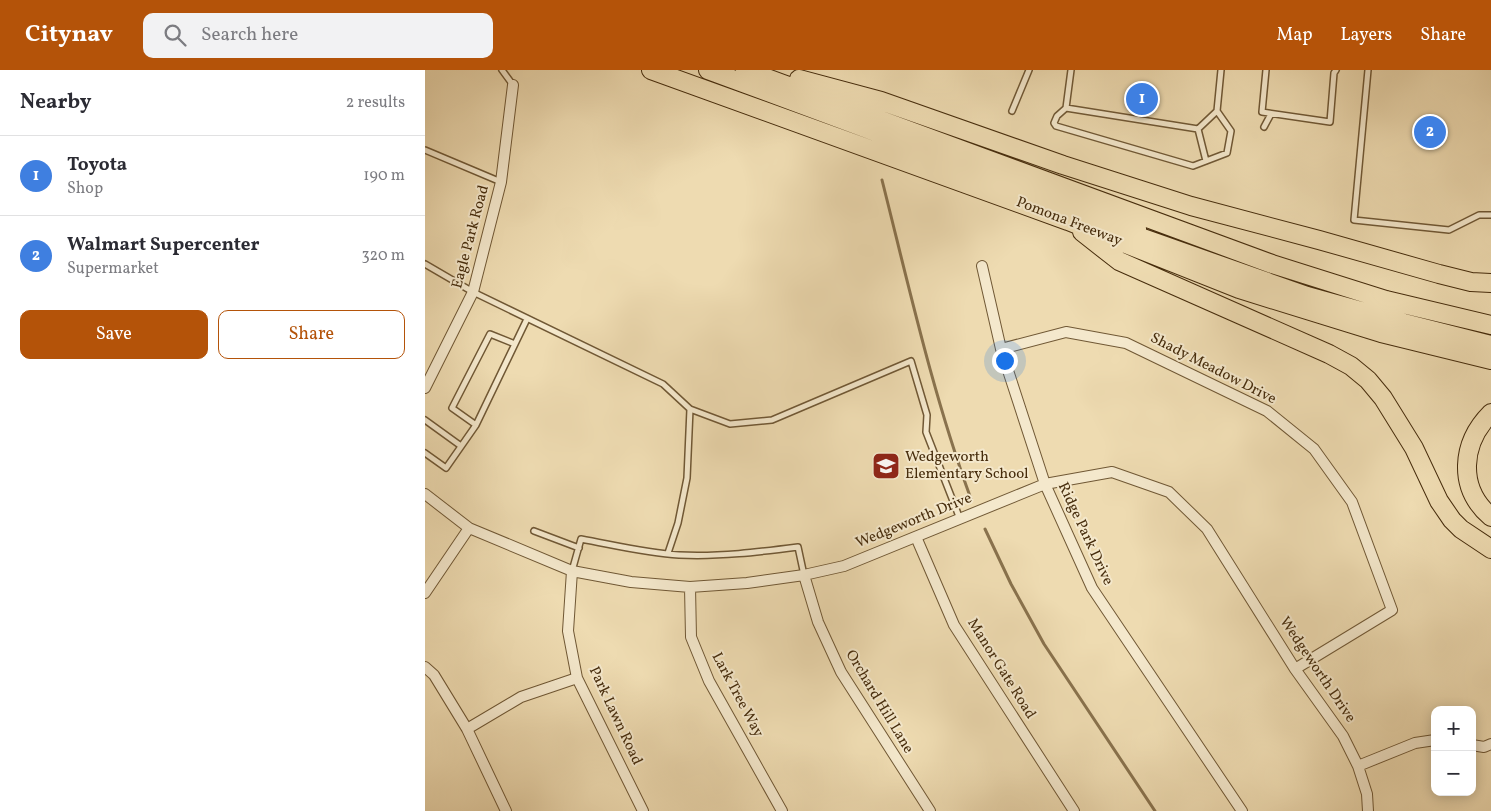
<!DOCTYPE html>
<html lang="en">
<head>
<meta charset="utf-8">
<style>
  :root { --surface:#fff; --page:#f2f2f3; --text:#2b2b33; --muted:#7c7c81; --line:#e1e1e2; --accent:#b45309 }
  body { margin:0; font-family:Vollkorn,serif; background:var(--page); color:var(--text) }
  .controls { position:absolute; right:15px; bottom:15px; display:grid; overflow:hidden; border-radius:10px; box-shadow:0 2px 12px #0003 }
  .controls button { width:45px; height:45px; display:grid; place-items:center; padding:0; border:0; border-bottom:1px solid var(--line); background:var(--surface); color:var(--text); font:25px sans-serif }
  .you { position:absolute; left:579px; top:290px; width:18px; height:18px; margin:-12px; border:4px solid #fff; border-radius:50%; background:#1a73e8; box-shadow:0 0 0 8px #1a73e833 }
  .badge { display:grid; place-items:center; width:32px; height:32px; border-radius:50%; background:var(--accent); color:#fff; font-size:16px; font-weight:700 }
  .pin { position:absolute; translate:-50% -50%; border:2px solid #fff; box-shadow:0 1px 5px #0006 }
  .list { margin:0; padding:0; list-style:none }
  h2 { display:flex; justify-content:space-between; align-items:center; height:65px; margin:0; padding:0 20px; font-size:21px }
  h2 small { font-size:16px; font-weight:400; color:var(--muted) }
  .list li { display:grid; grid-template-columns:32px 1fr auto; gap:15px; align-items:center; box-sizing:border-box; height:80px; padding:0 20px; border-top:1px solid var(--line) }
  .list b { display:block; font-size:19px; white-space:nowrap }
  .list p { margin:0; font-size:16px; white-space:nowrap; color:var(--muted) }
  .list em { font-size:16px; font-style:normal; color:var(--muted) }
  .actions { display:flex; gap:10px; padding:15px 20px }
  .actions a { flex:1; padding:11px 0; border:1px solid var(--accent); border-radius:10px; text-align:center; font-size:18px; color:var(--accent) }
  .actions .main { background:var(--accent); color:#fff }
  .icon { flex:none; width:28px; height:28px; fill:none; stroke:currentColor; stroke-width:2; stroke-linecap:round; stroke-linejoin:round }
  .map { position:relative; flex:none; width:1066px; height:741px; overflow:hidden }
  header { display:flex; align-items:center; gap:30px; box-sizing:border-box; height:70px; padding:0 25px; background:var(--accent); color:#fff }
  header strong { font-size:24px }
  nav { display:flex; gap:28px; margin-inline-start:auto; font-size:18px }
  .search { width:350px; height:45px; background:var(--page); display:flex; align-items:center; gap:12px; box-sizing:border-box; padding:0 18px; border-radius:10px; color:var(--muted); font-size:19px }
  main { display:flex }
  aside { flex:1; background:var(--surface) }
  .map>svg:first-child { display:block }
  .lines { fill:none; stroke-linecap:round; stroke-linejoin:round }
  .stream { stroke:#89724d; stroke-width:3 }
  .service-casing { stroke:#705835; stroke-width:8 }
  .minor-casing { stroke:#705835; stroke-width:12 }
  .motorway-casing { stroke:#462c0c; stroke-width:20 }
  .service { stroke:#f4e8cc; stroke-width:5 }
  .minor { stroke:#f4e8cc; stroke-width:10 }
  .motorway { stroke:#eedbb1; stroke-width:18 }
  .labels { text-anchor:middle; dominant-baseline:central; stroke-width:4; stroke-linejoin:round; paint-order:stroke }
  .street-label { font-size:15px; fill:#462c0c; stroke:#f4e8cc }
  .poi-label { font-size:15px; fill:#462c0c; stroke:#f4e8cc; text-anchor:start }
</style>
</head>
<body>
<header>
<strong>Citynav</strong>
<div class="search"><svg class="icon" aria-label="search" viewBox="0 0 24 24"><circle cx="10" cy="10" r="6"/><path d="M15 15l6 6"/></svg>Search here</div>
<nav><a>Map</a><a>Layers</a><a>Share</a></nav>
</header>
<main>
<aside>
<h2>Nearby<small>2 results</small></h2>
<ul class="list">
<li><span class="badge" style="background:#3f7fe0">1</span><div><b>Toyota</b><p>Shop</p></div><em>190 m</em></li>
<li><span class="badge" style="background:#3f7fe0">2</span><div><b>Walmart Supercenter</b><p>Supermarket</p></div><em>320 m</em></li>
</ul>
<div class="actions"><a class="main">Save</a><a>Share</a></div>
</aside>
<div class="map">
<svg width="1066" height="741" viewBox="0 0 1066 741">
  <rect width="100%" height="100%" fill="#eedbb1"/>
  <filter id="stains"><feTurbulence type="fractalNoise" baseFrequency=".004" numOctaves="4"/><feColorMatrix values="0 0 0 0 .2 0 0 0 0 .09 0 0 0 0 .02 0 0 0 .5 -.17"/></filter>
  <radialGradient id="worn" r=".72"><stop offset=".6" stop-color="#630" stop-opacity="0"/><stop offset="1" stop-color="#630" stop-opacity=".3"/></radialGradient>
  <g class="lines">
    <path class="stream" d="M457,110C484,217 508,325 546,429
      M560,459L586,514L619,574L730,741"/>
    <defs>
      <path id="service" d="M77,0L88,15
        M646,0L641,38L773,59L792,41L796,0
        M841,0L837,42L905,52L909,3L911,0
        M943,0L929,150L1024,160L1054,145H1066
        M641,38L632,46L629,53L631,56L768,96L802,83L806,61L792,41
        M587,41L604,0
        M839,57L846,44
        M773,59L781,91
        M0,80L76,112
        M0,194L48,222L238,314L265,339L305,354L347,350L486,291L502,345L501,362L535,449
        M0,350L36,376
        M51,355L27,338L65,264L90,274
        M0,383L21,398L51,355L102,249
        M109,461L154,478
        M243,483L253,453L262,408L265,339
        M147,501L156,469C189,475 221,483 254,485C294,487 334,482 373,477L379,505"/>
      <path id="minor" d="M557,196L576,279L620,414L667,518L817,741
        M576,279L641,262L701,273L842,341L889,379L927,432L967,540L870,599
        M0,318L48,222L76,112L88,15
        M0,424L44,458L147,501L206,512L265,517L322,513L379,505L419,496L620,414L687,402L744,422L782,459L870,599L918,666L933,696L942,724L943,741
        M491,467L529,555L649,741
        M147,501L143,561L152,608L218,741
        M379,505L393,552L416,602L505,741
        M265,517L266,567L284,611L357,741
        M0,523L44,458
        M0,597L9,605L42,659L81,741
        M42,659L96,627L152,608
        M1047,675L1059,677L1066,674
        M933,696L990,673L1010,670"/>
      <path id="motorway" d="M226,0L643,151L814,219L956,263L1066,290
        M283,0L712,159
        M320,0L847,194L961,230L1066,255
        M374,9L456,31L638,95L766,136L894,170L1014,204L1046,212L1066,213
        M698,161L882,226L979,253L1066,275
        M657,162L694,191L904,284L926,296L943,310L958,328L989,378L1014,431L1027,450L1036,459L1066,479
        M1066,343C1036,373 1032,418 1066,447"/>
    </defs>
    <use href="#service" class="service-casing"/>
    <use href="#minor" class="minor-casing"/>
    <use href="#motorway" class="motorway-casing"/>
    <use href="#service" class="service"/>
    <use href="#minor" class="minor"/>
    <use href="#motorway" class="motorway"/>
  </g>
  <defs>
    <symbol id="school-square" viewBox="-11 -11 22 22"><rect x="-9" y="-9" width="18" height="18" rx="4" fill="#8f2418" stroke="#f4e8cc"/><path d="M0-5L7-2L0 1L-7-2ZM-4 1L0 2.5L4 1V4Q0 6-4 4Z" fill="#fff"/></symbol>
  </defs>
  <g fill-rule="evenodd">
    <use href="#school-square" x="445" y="380" width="32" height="32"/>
  </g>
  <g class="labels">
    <g class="street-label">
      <text transform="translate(644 152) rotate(21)">Pomona Freeway</text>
      <text transform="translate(46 167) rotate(-75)">Eagle Park Road</text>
      <text transform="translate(788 299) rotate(27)">Shady Meadow Drive</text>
      <text transform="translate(489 451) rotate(-22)">Wedgeworth Drive</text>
      <text transform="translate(660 464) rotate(65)">Ridge Park Drive</text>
      <text transform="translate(576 599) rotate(58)">Manor Gate Road</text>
      <text transform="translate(892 600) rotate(56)">Wedgeworth Drive</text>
      <text transform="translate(312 625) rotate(62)">Lark Tree Way</text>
      <text transform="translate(454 632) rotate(59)">Orchard Hill Lane</text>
      <text transform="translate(190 646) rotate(65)">Park Lawn Road</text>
    </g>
    <g class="poi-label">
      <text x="480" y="387">Wedgeworth<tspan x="480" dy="17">Elementary School</tspan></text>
    </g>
  </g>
  <rect width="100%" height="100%" filter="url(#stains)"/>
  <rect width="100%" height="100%" fill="url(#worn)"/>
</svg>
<div class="controls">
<button>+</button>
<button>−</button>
</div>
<div class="you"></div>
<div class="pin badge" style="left:717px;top:29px;background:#3f7fe0">1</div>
<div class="pin badge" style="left:1005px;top:62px;background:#3f7fe0">2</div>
</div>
</main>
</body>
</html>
